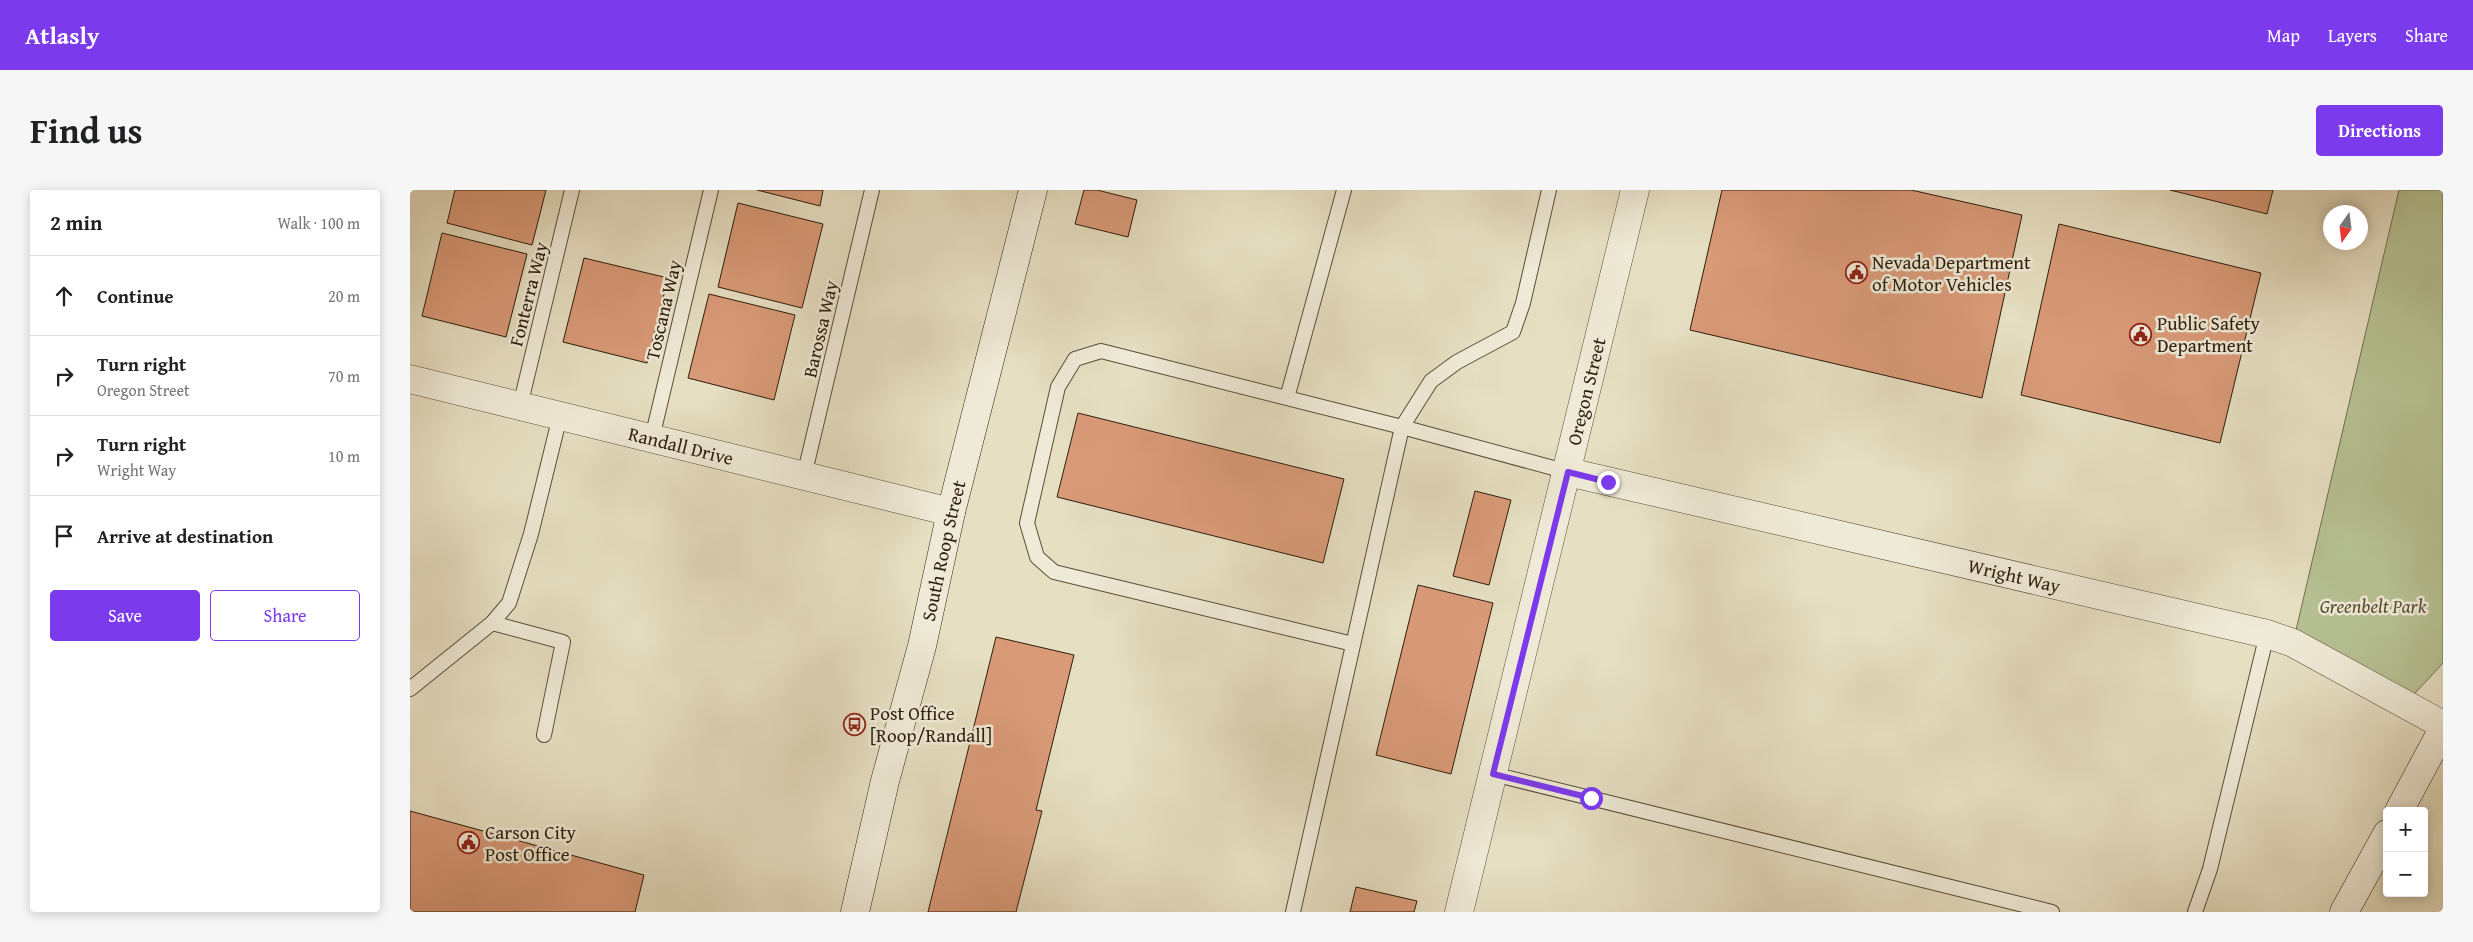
<!DOCTYPE html>
<html lang="en">
<head>
<meta charset="utf-8">
<style>
  :root { --surface:#fff; --page:#f6f6f6; --text:#202124; --muted:#757577; --line:#e0e0e0; --accent:#7c3aed }
  body { margin:0; font-family:"Gentium Book Plus",serif; background:var(--page); color:var(--text) }
  .controls { position:absolute; right:15px; bottom:15px; display:grid; overflow:hidden; border-radius:5px; box-shadow:0 2px 12px #0003 }
  .controls button { width:45px; height:45px; display:grid; place-items:center; padding:0; border:0; border-bottom:1px solid var(--line); background:var(--surface); color:var(--text); font:25px sans-serif }
  .compass { position:absolute; left:1913px; top:15px; width:45px; height:45px; border-radius:50%; background:var(--surface); box-shadow:0 2px 12px #0003; rotate:194deg }
  .stop { position:absolute; width:15px; height:15px; margin:-11px; border:4px solid #7c3aed; border-radius:50%; background:#fff }
  .stop.end { background:#7c3aed; border-color:#fff; box-shadow:0 1px 5px #0008 }
  .list { margin:0; padding:0; list-style:none }
  h2 { display:flex; justify-content:space-between; align-items:center; height:65px; margin:0; padding:0 20px; font-size:21px }
  h2 small { font-size:16px; font-weight:400; color:var(--muted) }
  .list li { display:grid; grid-template-columns:32px 1fr auto; gap:15px; align-items:center; box-sizing:border-box; height:80px; padding:0 20px; border-top:1px solid var(--line) }
  .list b { display:block; font-size:19px; white-space:nowrap }
  .list p { margin:0; font-size:16px; white-space:nowrap; color:var(--muted) }
  .list em { font-size:16px; font-style:normal; color:var(--muted) }
  .actions { display:flex; gap:10px; padding:15px 20px }
  .actions a { flex:1; padding:11px 0; border:1px solid var(--accent); border-radius:5px; text-align:center; font-size:18px; color:var(--accent) }
  .actions .main { background:var(--accent); color:#fff }
  .icon { flex:none; width:28px; height:28px; fill:none; stroke:currentColor; stroke-width:2; stroke-linecap:round; stroke-linejoin:round }
  .map { position:relative; flex:none; width:2033px; height:722px; overflow:hidden; border-radius:5px }
  header { display:flex; align-items:center; gap:30px; box-sizing:border-box; height:70px; padding:0 25px; background:var(--accent); color:#fff }
  header strong { font-size:24px }
  nav { display:flex; gap:28px; margin-inline-start:auto; font-size:18px }
  .intro { display:flex; align-items:center; justify-content:space-between; box-sizing:border-box; height:120px; padding:0 30px }
  h1 { margin:0; font-size:35px }
  .button { padding:12px 22px; border-radius:5px; background:var(--accent); color:#fff; font-size:18px; font-weight:700 }
  main { display:flex; gap:30px; padding:0 30px }
  aside { flex:1; background:var(--surface); border-radius:5px; box-shadow:0 2px 12px #0003 }
  .map>svg:first-child { display:block }
  .green { fill:#b6c193; stroke:#726f4e }
  .building { fill:#d99a78; stroke:#2d1d0a }
  .lines { fill:none; stroke-linecap:round; stroke-linejoin:round }
  .lane-casing { stroke:#5b4e38; stroke-width:16 }
  .street-casing { stroke:#5b4e38; stroke-width:29 }
  .secondary-casing { stroke:#2d1d0a; stroke-width:29 }
  .lane { stroke:#efead7; stroke-width:14 }
  .street { stroke:#efead7; stroke-width:28 }
  .secondary { stroke:#efead7; stroke-width:28 }
  .route { stroke:#7c3aed; stroke-width:6 }
  .labels { text-anchor:middle; dominant-baseline:central; stroke-width:5; stroke-linejoin:round; paint-order:stroke }
  .poi-label { font-size:19px; fill:#2d1d0a; stroke:#efead7; text-anchor:start }
  .street-label { font-size:19px; fill:#2d1d0a; stroke:#efead7 }
  .park-label { font-size:19px; font-style:italic; fill:#564e33; stroke:#efead7 }
</style>
</head>
<body>
<header>
<strong>Atlasly</strong>
<nav><a>Map</a><a>Layers</a><a>Share</a></nav>
</header>
<div class="intro"><h1>Find us</h1><a class="button">Directions</a></div>
<main>
<aside>
<h2>2 min<small>Walk · 100 m</small></h2>
<ul class="list">
<li><svg class="icon" aria-label="ahead" viewBox="0 0 24 24"><path d="M12 20V5M6 11l6-6 6 6"/></svg><div><b>Continue</b></div><em>20 m</em></li>
<li><svg class="icon" aria-label="right" viewBox="0 0 24 24"><path d="M7 20v-9h11M14 6l5 5-5 5"/></svg><div><b>Turn right</b><p>Oregon Street</p></div><em>70 m</em></li>
<li><svg class="icon" aria-label="right" viewBox="0 0 24 24"><path d="M7 20v-9h11M14 6l5 5-5 5"/></svg><div><b>Turn right</b><p>Wright Way</p></div><em>10 m</em></li>
<li><svg class="icon" aria-label="arrive" viewBox="0 0 24 24"><path d="M6 21V4h12l-3 4 3 4H6"/></svg><div><b>Arrive at destination</b></div></li>
</ul>
<div class="actions"><a class="main">Save</a><a>Share</a></div>
</aside>
<div class="map">
<svg width="2033" height="722" viewBox="0 0 2033 722">
  <rect width="100%" height="100%" fill="#e6dfc2"/>
  <filter id="stains"><feTurbulence type="fractalNoise" baseFrequency=".004" numOctaves="4"/><feColorMatrix values="0 0 0 0 .2 0 0 0 0 .09 0 0 0 0 .02 0 0 0 .5 -.17"/></filter>
  <radialGradient id="worn" r=".72"><stop offset=".6" stop-color="#630" stop-opacity="0"/><stop offset="1" stop-color="#630" stop-opacity=".3"/></radialGradient>
  <path class="green" d="M1989,0H2033V473L1995,514L1883,453Z"/>
  <path class="building" d="M45,0H136L122,55L37,33Z
    M347,0H413L410,16Z
    M674,0H687L727,10L718,47L665,34Z
    M1312,0H1501L1612,25L1572,208L1280,140Z
    M1760,0H1863L1857,24Z
    M328,13L413,34L392,118L308,97Z
    M1649,34L1851,83L1810,253L1611,205Z
    M32,43L117,64L96,147L12,126Z
    M174,68L258,88L237,173L153,152Z
    M299,104L385,125L364,210L278,188Z
    M668,223L934,289L913,373L647,307Z
    M1065,301L1101,310L1079,395L1043,386Z
    M1008,395L1083,413L1041,584L966,565Z
    M586,447L664,465L626,620L632,621L606,722H518Z
    M0,621L234,685L225,722H0Z
    M946,697L1007,711L1004,722H940Z"/>
  <g class="lines">
    <defs>
      <path id="lane" d="M877,208L934,0
        M110,216L162,0
        M242,248L301,0
        M394,286L462,0
        M82,433L153,452L134,545
        M943,454L644,382L627,367L617,333L648,197L665,169L691,161L992,237L1021,191L1047,172L1103,142L1113,113L1139,0
        M0,499L82,433L99,413L121,344L150,226
        M1083,584L1642,722
        M883,722L992,237L1158,282
        M1785,722L1800,679L1857,444"/>
      <g id="street">
        <path id="s1" d="M0,189L541,322"/>
        <path id="s2" d="M1158,282L1857,444L1883,453L2033,535"/>
        <path id="s3" d="M1049,722L1225,0"/>
      </g>
      <g id="secondary">
        <path d="M1989,621L2033,539"/>
        <path id="s4" d="M445,722L475,591L512,456L541,322L623,0"/>
        <path d="M1934,722L1977,644"/>
      </g>
    </defs>
    <use href="#lane" class="lane-casing"/>
    <use href="#street" class="street-casing"/>
    <use href="#secondary" class="secondary-casing"/>
    <use href="#lane" class="lane"/>
    <use href="#street" class="street"/>
    <use href="#secondary" class="secondary"/>
  </g>
  <g class="lines">
    <path class="route" d="M1181,608L1083,584L1158,282L1198,292"/>
  </g>
  <defs>
    <symbol id="civic-ring" viewBox="-11 -11 22 22"><circle r="9.5" fill="#efead7" stroke="#8f2418" stroke-width="1.5"/><path d="M-.6-6.5H3V-4.5H.6V-3L4-1V1h2V6H-6V1h2V-1L-.6-3ZM-1.2 2.5V6h2.4V2.5Z" fill="#8f2418"/></symbol>
    <symbol id="bus-ring" viewBox="-11 -11 22 22"><circle r="9.5" fill="#efead7" stroke="#8f2418" stroke-width="1.5"/><path d="M-5-6H5V4H4V6H2V4H-2V6H-4V4H-5ZM-3.5-4V0h7V-4ZM-3.5 1.2v1.5H-2V1.2ZM2 1.2v1.5H3.5V1.2Z" fill="#8f2418"/></symbol>
  </defs>
  <g fill-rule="evenodd">
    <use href="#civic-ring" x="1434" y="70" width="25" height="25"/>
    <use href="#civic-ring" x="1718" y="132" width="25" height="25"/>
    <use href="#bus-ring" x="432" y="522" width="25" height="25"/>
    <use href="#civic-ring" x="46" y="640" width="25" height="25"/>
  </g>
  <g class="labels">
    <g class="poi-label">
      <text x="1462" y="72">Nevada Department<tspan x="1462" dy="22">of Motor Vehicles</tspan></text>
      <text x="1747" y="133">Public Safety<tspan x="1747" dy="22">Department</tspan></text>
      <text x="460" y="523">Post Office<tspan x="460" dy="22">[Roop/Randall]</tspan></text>
      <text x="75" y="642">Carson City<tspan x="75" dy="22">Post Office</tspan></text>
    </g>
    <g class="street-label">
      <text transform="translate(118 104) rotate(-76)">Fonterra Way</text>
      <text transform="translate(253 120) rotate(-77)">Toscana Way</text>
      <text transform="translate(410 139) rotate(-77)">Barossa Way</text>
      <text stroke="none"><textPath href="#s3" startOffset="536">Oregon Street</textPath></text>
      <text stroke="none"><textPath href="#s1" startOffset="279">Randall Drive</textPath></text>
      <text stroke="none"><textPath href="#s4" startOffset="372">South Roop Street</textPath></text>
      <text stroke="none"><textPath href="#s2" startOffset="458">Wright Way</textPath></text>
    </g>
    <g class="park-label">
      <text x="1963" y="416">Greenbelt Park</text>
    </g>
  </g>
  <rect width="100%" height="100%" filter="url(#stains)"/>
  <rect width="100%" height="100%" fill="url(#worn)"/>
</svg>
<div class="controls">
<button>+</button>
<button>−</button>
</div>
<svg class="compass" viewBox="-18 -18 36 36"><path d="M0-13l5 13h-10z" fill="#e53935"/><path d="M0 13l5-13h-10z" fill="#757577"/></svg>
<div class="stop" style="left:1181px;top:608px"></div>
<div class="stop end" style="left:1198px;top:292px"></div>
</div>
</main>
</body>
</html>
